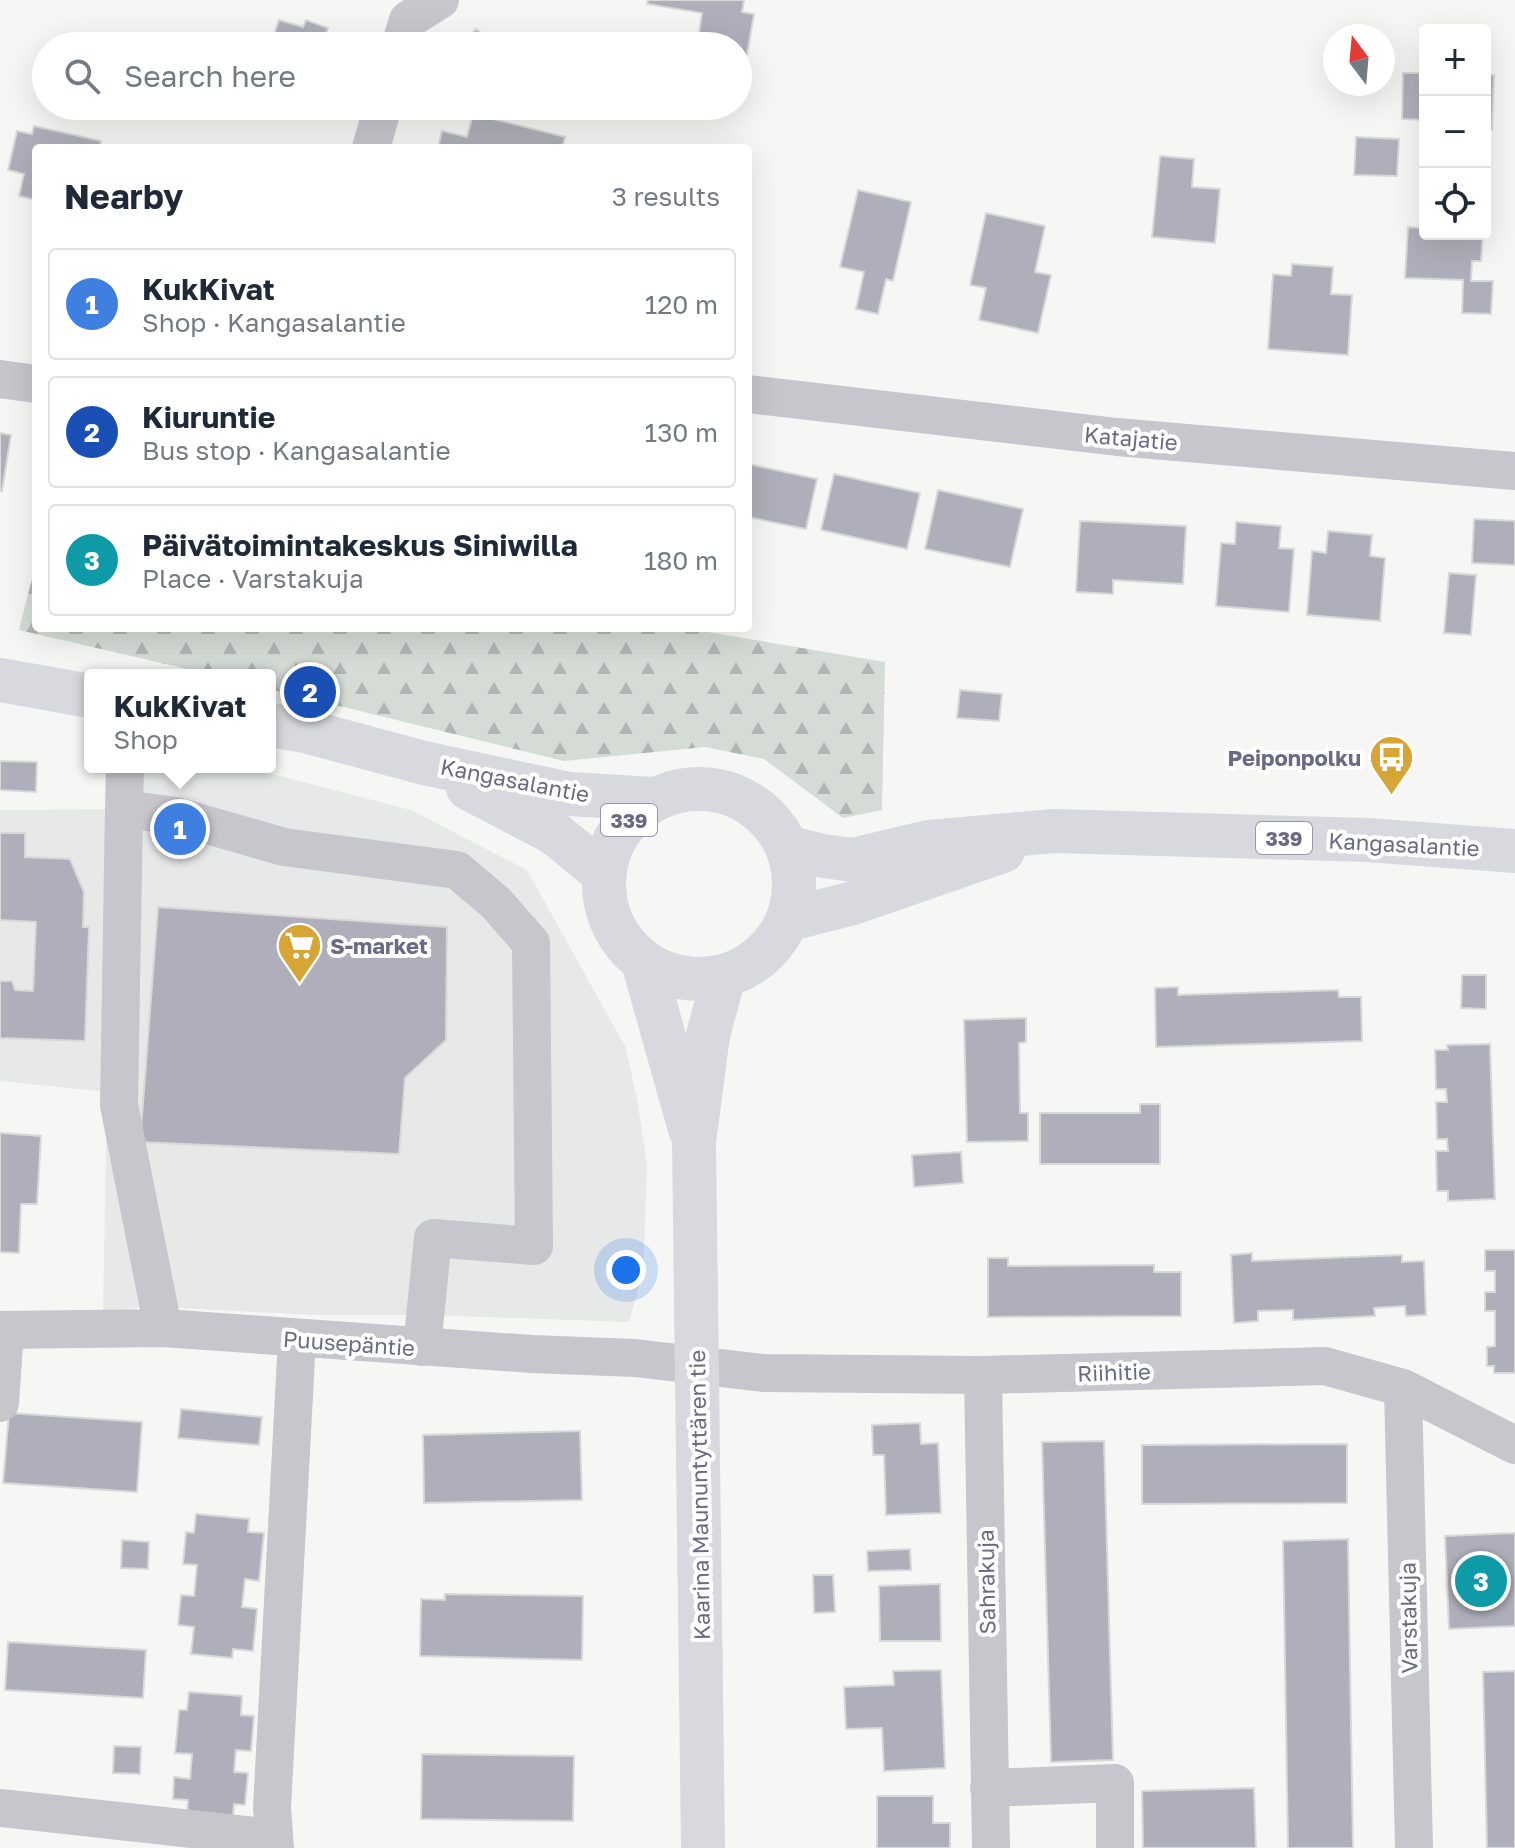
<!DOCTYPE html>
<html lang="en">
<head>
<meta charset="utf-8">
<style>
  :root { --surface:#fff; --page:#f2f2f3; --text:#1f2937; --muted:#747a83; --line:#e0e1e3; --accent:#db2777 }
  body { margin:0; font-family:"Golos Text",sans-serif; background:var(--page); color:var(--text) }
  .controls { position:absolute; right:24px; top:24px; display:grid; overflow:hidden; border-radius:8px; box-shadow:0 8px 32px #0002 }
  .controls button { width:72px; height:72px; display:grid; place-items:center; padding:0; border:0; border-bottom:2px solid var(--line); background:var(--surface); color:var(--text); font:40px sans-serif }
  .compass { position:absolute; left:1323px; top:24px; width:72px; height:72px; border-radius:50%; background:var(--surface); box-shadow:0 8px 32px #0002; rotate:344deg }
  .you { position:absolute; left:626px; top:1270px; width:28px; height:28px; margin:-20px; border:6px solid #fff; border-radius:50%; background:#1a73e8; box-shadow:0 0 0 12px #1a73e833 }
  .badge { display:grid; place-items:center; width:52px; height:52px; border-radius:50%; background:var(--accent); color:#fff; font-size:26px; font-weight:700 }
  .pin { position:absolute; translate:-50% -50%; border:4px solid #fff; box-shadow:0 2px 8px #0006 }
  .popup { position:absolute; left:84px; top:669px; width:192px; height:104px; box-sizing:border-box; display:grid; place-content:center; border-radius:8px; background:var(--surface); filter:drop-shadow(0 2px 6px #0005); font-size:26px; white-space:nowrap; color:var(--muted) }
  .popup b { font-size:30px; color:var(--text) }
  .popup::after { content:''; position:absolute; left:50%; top:100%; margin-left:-16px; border:16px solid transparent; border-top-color:var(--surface) }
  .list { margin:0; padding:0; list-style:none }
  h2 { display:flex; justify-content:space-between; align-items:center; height:104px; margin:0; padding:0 32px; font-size:34px }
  h2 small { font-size:26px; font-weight:400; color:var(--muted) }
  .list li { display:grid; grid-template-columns:52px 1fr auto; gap:24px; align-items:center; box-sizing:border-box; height:112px; margin:0 16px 16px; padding:0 16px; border:2px solid var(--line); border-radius:8px }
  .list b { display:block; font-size:30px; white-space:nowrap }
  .list p { margin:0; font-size:26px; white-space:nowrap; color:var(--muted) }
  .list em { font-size:26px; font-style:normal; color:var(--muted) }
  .icon { flex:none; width:44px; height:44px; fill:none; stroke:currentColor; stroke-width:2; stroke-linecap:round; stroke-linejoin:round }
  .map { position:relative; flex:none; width:1515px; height:1848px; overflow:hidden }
  .search { position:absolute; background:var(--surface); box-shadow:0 8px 32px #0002; left:32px; top:32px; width:720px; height:88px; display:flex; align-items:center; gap:20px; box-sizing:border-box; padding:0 28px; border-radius:44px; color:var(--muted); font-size:30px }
  .panel { position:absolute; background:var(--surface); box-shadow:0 8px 32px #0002; left:32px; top:144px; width:720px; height:488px; border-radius:8px }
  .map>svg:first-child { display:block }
  .built { fill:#e7e8e8 }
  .forest { fill:url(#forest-firs) }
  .building { fill:#aeafba; stroke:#d8d9d7; stroke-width:2 }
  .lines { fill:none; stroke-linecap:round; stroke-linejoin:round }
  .minor { stroke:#c6c6cc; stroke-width:38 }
  .major { stroke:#d8d8df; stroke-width:44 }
  .labels { text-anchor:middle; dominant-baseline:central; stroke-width:8; stroke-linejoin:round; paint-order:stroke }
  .shield { fill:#fff; stroke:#9697a9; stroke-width:2 }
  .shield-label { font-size:20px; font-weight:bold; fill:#696b84 }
  .street-label { font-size:22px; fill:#696b84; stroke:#fff }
  .poi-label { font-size:22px; font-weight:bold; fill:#696b84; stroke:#fff; text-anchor:end }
</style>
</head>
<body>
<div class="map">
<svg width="1515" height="1848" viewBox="0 0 1515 1848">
  <defs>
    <pattern id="forest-firs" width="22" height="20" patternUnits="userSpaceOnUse" patternTransform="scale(2)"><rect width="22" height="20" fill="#d4dcd5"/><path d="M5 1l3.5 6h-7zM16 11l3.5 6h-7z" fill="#b0b6b2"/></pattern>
  </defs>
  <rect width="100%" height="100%" fill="#f6f7f5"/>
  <path class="built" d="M125,767H245L411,810L527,870L626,1048L638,1105L647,1165L643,1272L629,1322L425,1315H314L158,1307L103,1310L107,1092L0,1081V810L123,809Z"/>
  <path class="forest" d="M36,562V628H684L885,662L882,810L843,818L764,759L705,747L564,761L270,689V675H213L19,630Z"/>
  <path class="building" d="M648,0H744L742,12L754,14L744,72L738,71V46H697L702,13L647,4Z
    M279,20L303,27L306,20L328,28L326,34L345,41L344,46H270Z
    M476,29L498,46H462Z
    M1403,73H1425V120L1402,119Z
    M1485,75H1494L1492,130H1485Z
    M473,114L565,137L562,148H438L442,131L467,137Z
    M34,126L101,141L99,148H36V200L19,196L24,174L8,170L17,131L32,134Z
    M1356,137L1399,139L1397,176L1354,175Z
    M1160,156L1194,159L1192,187L1220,189L1215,243L1152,237Z
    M858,190L911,202L893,281L886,279L878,314L856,309L864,272L840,267Z
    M986,213L1045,226L1035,272L1051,275L1038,333L979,320L986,288L970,285Z
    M1408,227L1425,228V234H1483L1481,261H1472L1471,281H1493L1491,314L1462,313L1463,280L1405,278Z
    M1292,264L1333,267L1331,294L1352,295L1348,355L1268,349L1273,274L1291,276Z
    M0,433L11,435L2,491H0Z
    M748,464L817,479L806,529L748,517Z
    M834,474L920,493L907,549L821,530Z
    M938,490L1023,509L1010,567L925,549Z
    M1474,519L1515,521V565L1472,563Z
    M1080,521L1186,526L1183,584L1113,580V594L1076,592Z
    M1236,522L1281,526L1279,548L1294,549L1289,612L1216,606L1221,543L1235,544Z
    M1328,531L1372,535L1370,556L1385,558L1380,621L1307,615L1312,551L1326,553Z
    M1449,573L1476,575L1471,635L1444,633Z
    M960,690L1002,694L999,721L957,718Z
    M0,761L37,762L36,792L0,790Z
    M0,833H25V857L70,859L84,892L83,927H89L85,1041L0,1038V981H12L15,990L33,991L36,922L0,920Z
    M158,907L447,927L446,1040L405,1078L399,1154L140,1142Z
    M1462,975H1486V1009L1461,1008Z
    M1178,987V995L1338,990L1339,997H1361L1362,1041L1156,1047L1155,988Z
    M1026,1018V1042L1019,1043L1020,1113H1028V1141L967,1142L964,1020Z
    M1490,1044L1495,1199L1448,1201V1191H1437L1436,1151H1448L1447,1139H1437L1436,1102H1447L1446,1089H1436L1435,1050H1448L1447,1045Z
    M1140,1104H1160V1164H1040V1113H1140Z
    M0,1133L41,1136L37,1204H21L19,1253L0,1252Z
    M961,1152L963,1183L914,1187L912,1155Z
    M1485,1250H1515V1373H1494V1366H1487V1347L1495,1346V1311H1485V1292H1495V1271H1485Z
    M1252,1253V1261L1402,1255V1262L1424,1261L1426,1315L1406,1316L1405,1306L1374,1308L1375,1316L1293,1320V1310L1258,1311V1321L1234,1323L1231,1255Z
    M988,1258H1008V1266L1154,1265V1272H1181V1316L988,1317Z
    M181,1409L262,1417L259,1445L178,1438Z
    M9,1413L142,1422L137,1492L3,1483Z
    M920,1423L921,1444L938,1443L941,1513L886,1515L884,1455H873L872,1425Z
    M580,1431L582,1500L424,1503L423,1435Z
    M1104,1441L1113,1760L1051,1762L1042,1442Z
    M1347,1444V1503L1142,1504V1445Z
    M196,1514L249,1519L248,1532L264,1533L259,1581L245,1579L242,1607L257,1609L253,1651L233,1649L232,1658L191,1654L194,1627L178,1625L181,1595L194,1596L197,1565L183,1564L186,1532L194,1533Z
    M1515,1533V1626L1449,1629L1445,1536Z
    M1348,1539L1353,1848H1288L1283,1541Z
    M122,1540L149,1542L148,1569L121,1568Z
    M910,1549L911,1570L868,1571L867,1551Z
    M813,1575H833L835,1612L814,1613Z
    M940,1584L941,1641H880L879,1586Z
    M445,1594L583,1596L582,1660L420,1656L421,1599L445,1600Z
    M8,1642L146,1650L143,1698L5,1690Z
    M941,1670L945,1768L884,1771L882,1728L846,1729L844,1687L894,1685L893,1671Z
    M1515,1671V1848H1487L1483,1672Z
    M189,1692L242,1696L241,1715L254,1716L251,1751L236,1750L234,1772L248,1773L245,1805L234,1804L233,1818L187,1815L188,1800L173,1799L174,1777L190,1779L192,1754L175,1753L179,1710H187Z
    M114,1746L141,1747L140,1774L113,1773Z
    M422,1754L574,1756L573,1821L421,1819Z
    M1254,1788L1256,1848H1143L1142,1791Z
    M877,1796H933V1823H950V1848H877Z"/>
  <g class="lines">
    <path class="minor" d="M400,46L408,20L440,0
      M371,148L383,106
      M0,379L36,384
      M748,394L1117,437L1515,471
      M125,767L124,809L176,816L284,847L457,870L496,903L531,943L534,1246L433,1238L422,1347
      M124,809L119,1105L163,1328
      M0,1330L163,1328L532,1354L635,1358L763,1373L983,1375L1325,1366L1403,1388L1515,1445
      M983,1375L991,1848
      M1403,1388L1414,1848
      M0,1403L5,1330
      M989,1788L1115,1783V1848
      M0,1808L274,1838
      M275,1848L272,1808L297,1339"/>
    <path class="major" d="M0,680L90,696
      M270,725L305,731L424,763L569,794L654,799
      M468,788L554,833L604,874
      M604 884a95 95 0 1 1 190 0a95 95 0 1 1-190 0Z
      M787,847L823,856L853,860L929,842L1054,831L1368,840L1515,851
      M787,920L853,903L1003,851
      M643,962L690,1129
      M703,1848L694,1142L708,1035L724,976"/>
  </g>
  <defs>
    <symbol id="bus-pin" viewBox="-11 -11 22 30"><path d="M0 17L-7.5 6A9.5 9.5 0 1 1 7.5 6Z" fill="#d7a536" stroke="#fff"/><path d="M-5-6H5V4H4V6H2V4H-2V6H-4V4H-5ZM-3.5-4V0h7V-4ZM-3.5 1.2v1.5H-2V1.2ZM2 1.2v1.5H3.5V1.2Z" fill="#fff"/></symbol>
    <symbol id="supermarket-pin" viewBox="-11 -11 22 30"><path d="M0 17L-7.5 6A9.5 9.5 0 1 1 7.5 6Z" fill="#d7a536" stroke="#fff"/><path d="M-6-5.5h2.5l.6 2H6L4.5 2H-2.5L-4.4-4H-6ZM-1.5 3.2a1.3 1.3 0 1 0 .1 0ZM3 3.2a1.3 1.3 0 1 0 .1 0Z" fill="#fff"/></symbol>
  </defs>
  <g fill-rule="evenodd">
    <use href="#bus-pin" x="1366" y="732" width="51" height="69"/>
    <use href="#supermarket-pin" x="274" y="920" width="51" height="69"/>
  </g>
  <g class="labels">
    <g class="shield">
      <rect x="601" y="804" width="56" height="32" rx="6"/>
      <rect x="1256" y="822" width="56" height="32" rx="6"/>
    </g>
    <g class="shield-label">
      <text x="629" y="820">339</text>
      <text x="1284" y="838">339</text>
    </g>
    <g class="street-label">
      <text transform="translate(1131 438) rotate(5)">Katajatie</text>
      <text transform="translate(515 780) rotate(11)">Kangasalantie</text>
      <text transform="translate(1404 844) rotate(3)">Kangasalantie</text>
      <text transform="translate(349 1343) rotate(4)">Puusepäntie</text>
      <text transform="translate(1114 1372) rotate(-2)">Riihitie</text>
      <text transform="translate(699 1495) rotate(-91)">Kaarina Maununtyttären tie</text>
      <text transform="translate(986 1582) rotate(-91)">Sahrakuja</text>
      <text transform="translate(1408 1618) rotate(-91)">Varstakuja</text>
    </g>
    <g class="poi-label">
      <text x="1361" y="757">Peiponpolku</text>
      <text x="330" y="945" text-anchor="start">S-market</text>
    </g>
  </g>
</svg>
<div class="controls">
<button>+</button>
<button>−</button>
<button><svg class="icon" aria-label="locate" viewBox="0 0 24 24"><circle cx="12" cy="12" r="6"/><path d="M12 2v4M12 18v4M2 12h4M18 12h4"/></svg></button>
</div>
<svg class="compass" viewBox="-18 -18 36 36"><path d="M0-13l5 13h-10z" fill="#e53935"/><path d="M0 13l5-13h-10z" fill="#747a83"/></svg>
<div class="you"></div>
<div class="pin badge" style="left:180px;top:829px;background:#3f7fe0">1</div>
<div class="popup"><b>KukKivat</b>Shop</div>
<div class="pin badge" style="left:310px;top:692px;background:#1a4fb4">2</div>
<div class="pin badge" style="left:1481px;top:1581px;background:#0f9aa8">3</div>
<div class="search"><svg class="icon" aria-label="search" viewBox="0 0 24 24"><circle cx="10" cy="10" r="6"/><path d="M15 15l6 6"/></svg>Search here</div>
<section class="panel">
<h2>Nearby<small>3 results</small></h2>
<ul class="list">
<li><span class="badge" style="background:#3f7fe0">1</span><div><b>KukKivat</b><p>Shop · Kangasalantie</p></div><em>120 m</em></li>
<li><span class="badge" style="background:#1a4fb4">2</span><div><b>Kiuruntie</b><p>Bus stop · Kangasalantie</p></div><em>130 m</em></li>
<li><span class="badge" style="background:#0f9aa8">3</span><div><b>Päivätoimintakeskus Siniwilla</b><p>Place · Varstakuja</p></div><em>180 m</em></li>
</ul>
</section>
</div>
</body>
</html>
